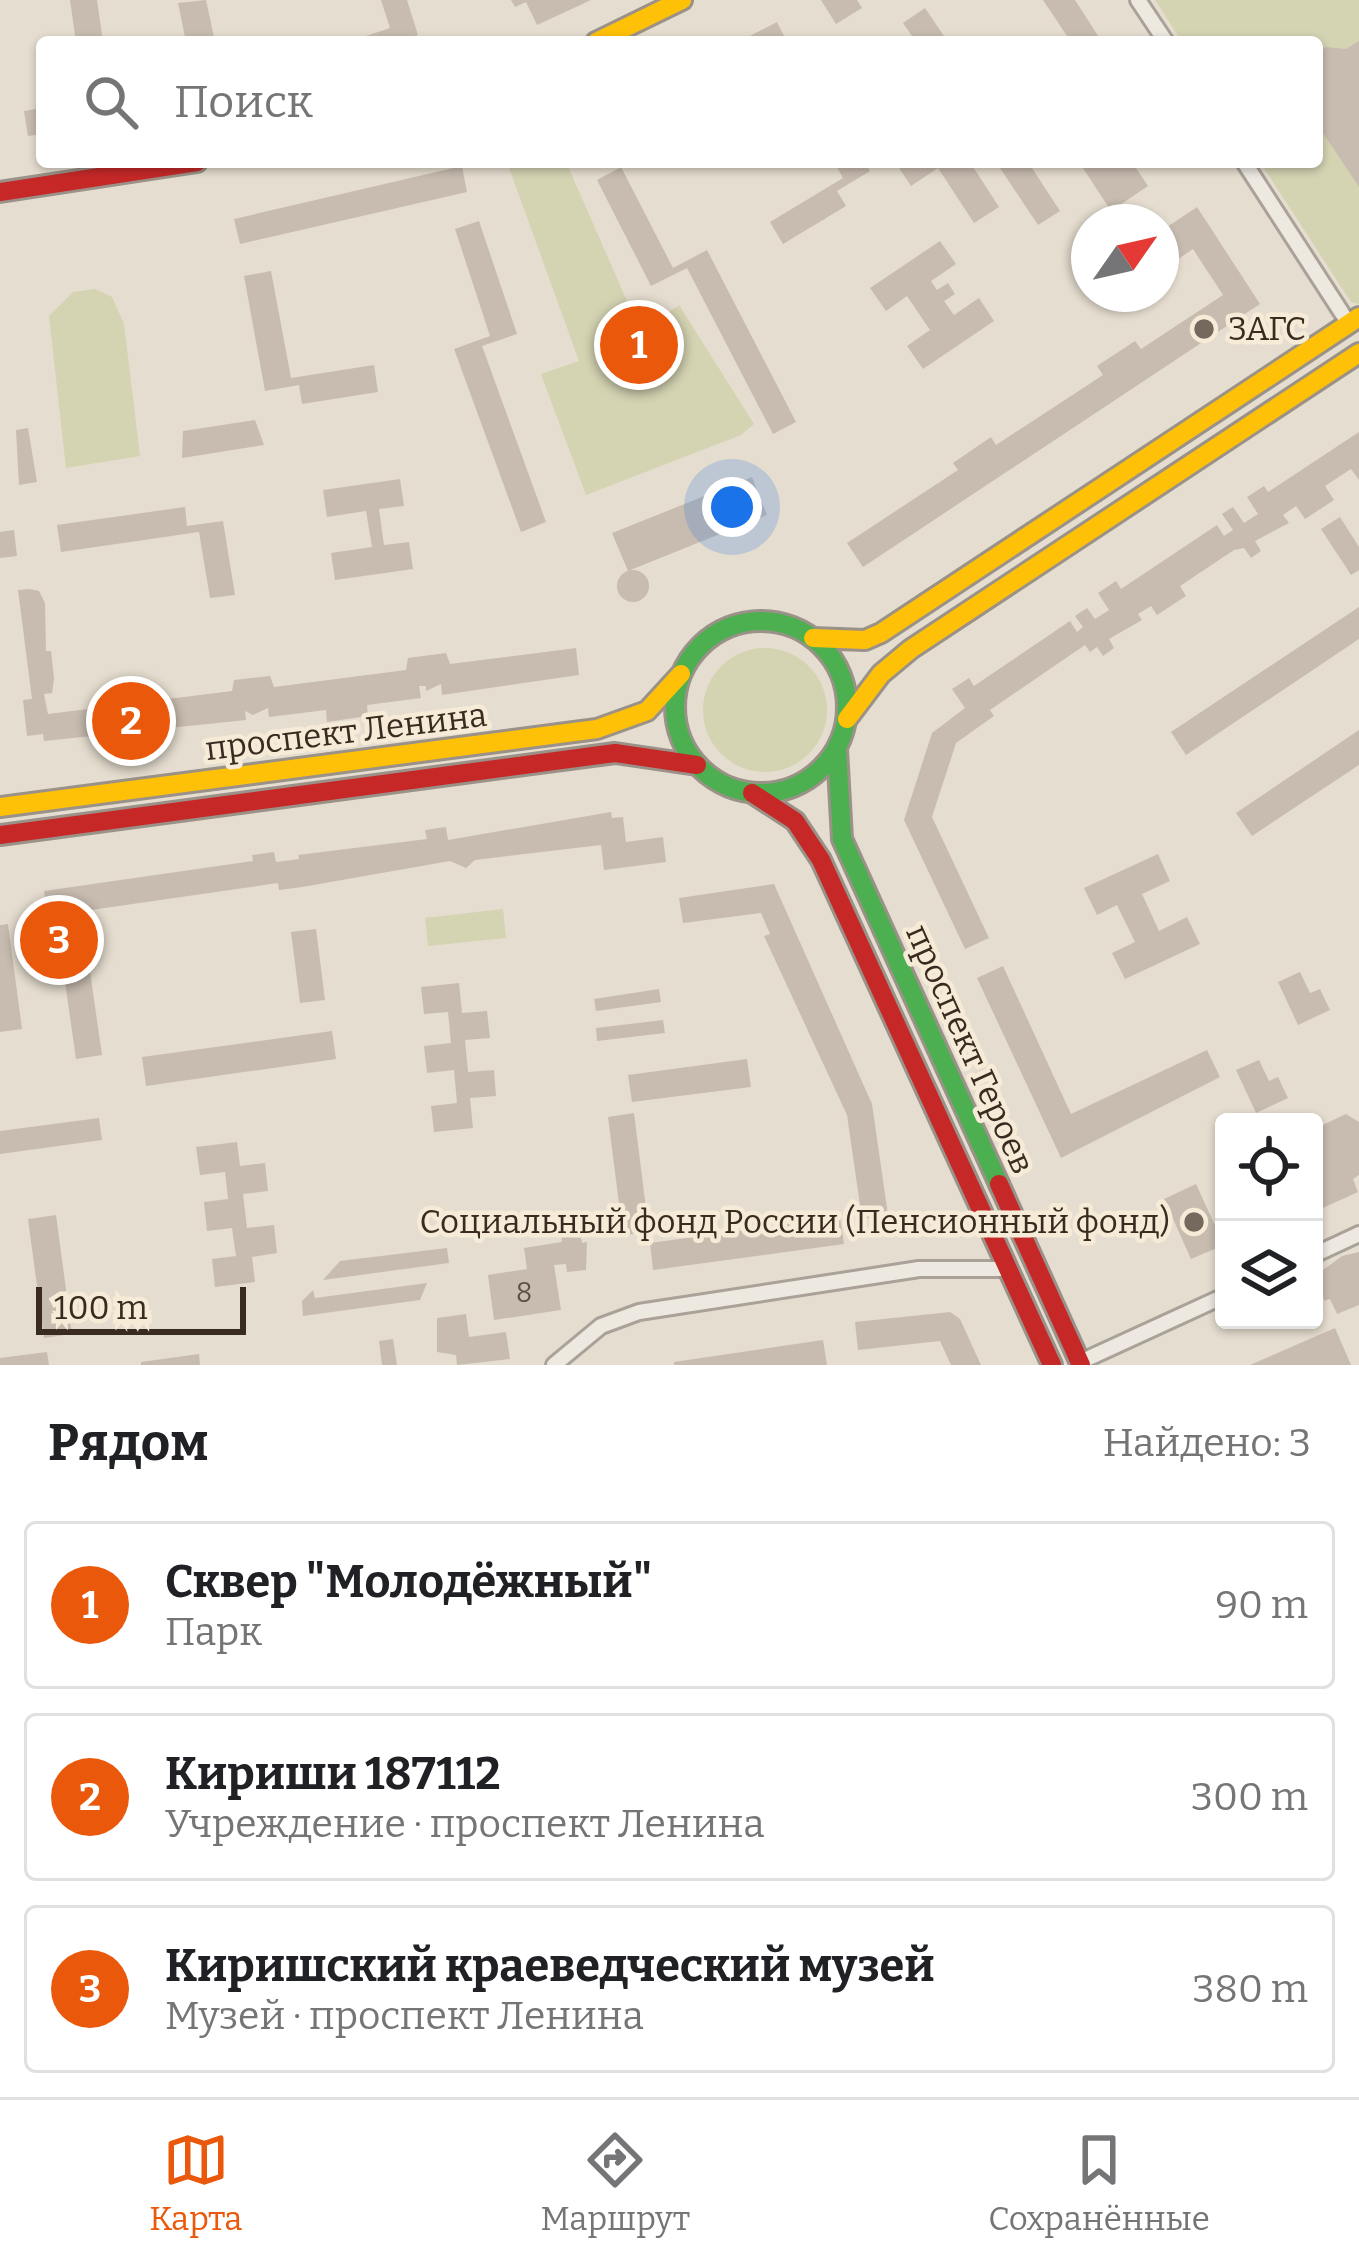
<!DOCTYPE html>
<html lang="ru">
<head>
<meta charset="utf-8">
<style>
  :root { --surface:#fff; --page:#f6f6f6; --text:#202124; --muted:#757577; --line:#e0e0e0; --accent:#ea580c }
  body { margin:0; font-family:Bitter,serif; background:var(--page); color:var(--text) }
  .controls { position:absolute; right:36px; bottom:36px; display:grid; overflow:hidden; border-radius:12px; box-shadow:0 3px 9px #0004 }
  .controls button { width:108px; height:108px; display:grid; place-items:center; padding:0; border:0; border-bottom:3px solid var(--line); background:var(--surface); color:var(--text); font:60px sans-serif }
  .compass { position:absolute; left:1071px; top:204px; width:108px; height:108px; border-radius:50%; background:var(--surface); box-shadow:0 3px 9px #0004; rotate:56deg }
  .scale { position:absolute; left:36px; bottom:30px; width:210px; box-sizing:border-box; padding-left:12px; border:6px solid #392b20; border-top:0; font-size:33px; line-height:42px; white-space:nowrap; color:#392b20; -webkit-text-stroke:9px #f5ebd7; paint-order:stroke }
  .you { position:absolute; left:732px; top:507px; width:42px; height:42px; margin:-30px; border:9px solid #fff; border-radius:50%; background:#1a73e8; box-shadow:0 0 0 18px #1a73e833 }
  .badge { display:grid; place-items:center; width:78px; height:78px; border-radius:50%; background:var(--accent); color:#fff; font-size:39px; font-weight:700 }
  .pin { position:absolute; translate:-50% -50%; border:6px solid #fff; box-shadow:0 3px 12px #0006 }
  .list { margin:0; padding:0; list-style:none }
  h2 { display:flex; justify-content:space-between; align-items:center; height:156px; margin:0; padding:0 48px; font-size:51px }
  h2 small { font-size:39px; font-weight:400; color:var(--muted) }
  .list li { display:grid; grid-template-columns:78px 1fr auto; gap:36px; align-items:center; box-sizing:border-box; height:168px; margin:0 24px 24px; padding:0 24px; border:3px solid var(--line); border-radius:12px }
  .list b { display:block; font-size:45px; white-space:nowrap }
  .list p { margin:0; font-size:39px; white-space:nowrap; color:var(--muted) }
  .list em { font-size:39px; font-style:normal; color:var(--muted) }
  .icon { flex:none; width:66px; height:66px; fill:none; stroke:currentColor; stroke-width:2; stroke-linecap:round; stroke-linejoin:round }
  .map { position:relative; flex:none; width:1359px; height:1365px; overflow:hidden }
  .search { position:absolute; background:var(--surface); box-shadow:0 3px 9px #0004; left:36px; right:36px; top:36px; height:132px; display:flex; align-items:center; gap:30px; box-sizing:border-box; padding:0 42px; border-radius:12px; color:var(--muted); font-size:45px }
  .sheet { height:732px; background:var(--surface) }
  nav { display:flex; justify-content:space-around; align-items:center; box-sizing:border-box; height:168px; border-top:3px solid var(--line); background:var(--surface); font-size:33px; color:var(--muted) }
  nav a { display:grid; justify-items:center; gap:6px }
  nav .on { color:var(--accent) }
  .map>svg:first-child { display:block }
  .green { fill:#d4d3b2 }
  .building { fill:#c8bcb0 }
  .lines { fill:none; stroke-linecap:round; stroke-linejoin:round }
  .street-casing { stroke:#aaa298; stroke-width:20 }
  .fast-casing { stroke:#9a9288; stroke-width:24 }
  .slow-casing { stroke:#9a9288; stroke-width:24 }
  .jam-casing { stroke:#9a9288; stroke-width:24 }
  .street { stroke:#ede9e1; stroke-width:14 }
  .fast { stroke:#4caf50; stroke-width:18 }
  .slow { stroke:#ffc107; stroke-width:18 }
  .jam { stroke:#c62828; stroke-width:18 }
  .poi-dot { fill:#75695d; stroke:#f5ebd7; stroke-width:4.5 }
  .labels { text-anchor:middle; dominant-baseline:central; stroke-width:9; stroke-linejoin:round; paint-order:stroke }
  .number-label { font-size:27px; fill:#5d4f44 }
  .poi-label { font-size:33px; fill:#392b20; stroke:#f5ebd7; text-anchor:start }
  .street-label { font-size:33px; fill:#392b20; stroke:#f5ebd7 }
</style>
</head>
<body>
<div class="map">
<svg width="1359" height="1365" viewBox="0 0 1359 1365">
  <rect width="100%" height="100%" fill="#e5ddcf"/>
  <path class="green" d="M1155,0H1359V304L1351,302L1260,162H1317V42H1182Z
    M507,162H566L627,301L648,328L679,305L754,424L741,435L586,495L541,374L579,361Z
    M95,289L112,297L124,324L140,456L66,468L49,316L73,292Z
    M703 710a62 62 0 1 1 124 0a62 62 0 1 1-124 0Z
    M503,909L506,938L428,946L425,918Z"/>
  <path class="building" d="M70,0H97L103,42H76Z
    M206,0L215,42H186L178,3Z
    M381,0H407L418,35L397,42H348L390,28Z
    M511,0H591L537,25L526,2L515,7Z
    M821,0H857L862,8L836,24Z
    M1043,0H1075L1102,42H1071Z
    M925,8L948,42H916L903,23Z
    M777,22L787,42H738Z
    M1359,41V187L1317,124V53L1326,47L1346,49Z
    M42,108V134L28,136L24,111Z
    M834,162H865L870,171L837,191L846,206L783,244L770,222L843,178Z
    M895,162H970L999,207L974,223L938,168L911,186Z
    M996,162H1028L1060,211L1038,225Z
    M1079,162H1132L1148,186L1111,211Z
    M462,166L467,192L240,244L234,219Z
    M621,167L673,268L707,250L796,422L773,434L687,268L651,286L597,180Z
    M1197,207L1260,304L863,567L847,543L958,470L953,463L991,437L996,445L1103,375L1097,366L1135,341L1141,349L1223,295L1193,249L1161,271V231Z
    M479,221L517,334L482,346L546,522L521,532L454,349L490,336L455,229Z
    M940,241L956,264L931,281L937,290L948,283L955,294L944,301L954,315L979,298L994,321L923,369L907,346L930,330L907,296L886,311L870,288Z
    M271,271L291,378L374,365L378,392L302,404L299,385L265,391L244,276Z
    M255,420L264,445L182,458L183,431Z
    M28,428L37,482L19,485L16,430Z
    M1359,432V480L1351,469L1325,486L1334,500L1305,519L1296,506L1283,515L1289,523L1255,541L1261,551L1251,558L1244,548L1234,550L1180,586L1186,596L1157,615L1151,606L1138,614L1142,620L1109,639L1114,648L1103,656L1097,647L1090,652L1085,645L990,710L994,716L956,743L932,817L989,938L965,949L904,820L932,733L965,708L952,689L969,678L974,686L1070,621L1077,632L1083,627L1075,616L1087,608L1095,619L1109,610L1098,593L1116,581L1121,589L1217,525L1224,536L1233,530L1222,514L1233,507L1244,523L1258,514L1247,497L1264,486L1268,492Z
    M752,477L767,515L628,571L612,533Z
    M400,479L404,506L379,509L384,545L409,542L413,569L335,580L331,553L372,547L366,511L327,517L323,490Z
    M185,507L187,526L223,521L235,595L210,598L199,532L61,552L57,525Z
    M1340,517L1359,547V570L1351,575L1321,529Z
    M14,530L17,556L0,558V532Z
    M617 586a16 16 0 1 1 32 0a16 16 0 1 1-32 0Z
    M30,589L39,591L45,603L46,651H51L54,679L52,693L44,694L48,714L232,691L234,680L270,676L274,687L406,670L408,658L446,653L450,664L576,648L579,675L442,695L441,684L426,691V686H419L421,698L367,705L368,716L327,722L326,710L269,717L268,708L253,715L245,711L246,720L44,741L43,734L27,736L23,700L32,699L18,590Z
    M1359,607V639L1186,755L1171,732Z
    M1359,730V765L1252,836L1236,813Z
    M611,812L612,818L623,817L626,842L663,837L666,862L604,870L601,845L475,860L466,868L450,861L302,887L279,890L278,883L70,913L72,925L83,923L102,1055L76,1059L57,926L49,927L44,891L253,861L252,855L274,852L276,862L299,859L298,855L427,839L425,830L446,827L448,840Z
    M1158,854L1170,881L1142,894L1159,931L1187,917L1200,944L1125,979L1112,953L1135,942L1117,905L1097,915L1084,888Z
    M774,884L872,1104L888,1215L862,1219L847,1115L764,936L770,934L761,913L683,923L679,898Z
    M8,924L22,1029L0,1032V925Z
    M316,929L325,1000L300,1003L291,932Z
    M1003,966L1071,1114L1207,1050L1220,1077L1061,1158L977,978Z
    M1300,972L1310,993L1320,989L1330,1010L1298,1025L1278,982Z
    M459,983L462,1013L487,1011L490,1038L465,1040L468,1072L494,1070L496,1096L470,1098L473,1128L434,1132L431,1106L457,1103L454,1070L427,1073L424,1046L451,1043L448,1012L424,1014L421,987Z
    M659,989L661,1002L596,1011L594,999Z
    M663,1020L665,1033L597,1041L596,1028Z
    M332,1031L336,1059L146,1086L142,1057Z
    M747,1059L751,1087L632,1102L628,1075Z
    M1259,1060L1269,1081L1278,1077L1288,1098L1256,1113L1236,1070Z
    M634,1113L649,1232L623,1235L608,1117Z
    M1346,1114L1359,1122V1175L1353,1179L1358,1192L1314,1212V1129Z
    M99,1118L102,1140L0,1154V1131Z
    M237,1142L240,1166L265,1163L268,1191L243,1194L247,1228L274,1225L277,1253L252,1257L255,1282L215,1287L212,1259L236,1256L232,1228L207,1231L204,1202L228,1199L225,1172L200,1175L196,1147Z
    M1196,1184L1224,1245L1191,1259L1164,1199Z
    M56,1215L72,1334L44,1338L28,1219Z
    M840,1217L844,1244L653,1270L650,1243Z
    M580,1232L582,1243L587,1242L586,1270L567,1272L566,1264L554,1265L561,1310L494,1320L488,1275L527,1269L524,1248L562,1242L561,1235Z
    M447,1248L449,1263L323,1280L340,1261Z
    M1359,1252V1305L1337,1314L1330,1299L1324,1301L1319,1273L1342,1256Z
    M427,1283L420,1300L303,1316L302,1301L313,1290L315,1298Z
    M950,1312L960,1319L981,1365H951L940,1341L858,1350L855,1322Z
    M466,1314L469,1337L506,1332L510,1359L457,1365L456,1355L437,1352V1318Z
    M1335,1328L1351,1365H1250Z
    M393,1339L397,1365H382L379,1341Z
    M823,1340L827,1365H674V1362Z
    M47,1352L49,1365H0V1358Z
    M199,1354L200,1365H141V1362Z"/>
  <g class="lines">
    <defs>
      <path id="street" d="M1138,0L1166,42
        M1244,162L1349,324
        M1314,1255L1359,1234
        M1080,1362L1224,1296
        M554,1365L601,1326L639,1312L919,1269H1008"/>
      <path id="fast" d="M675 707a86 86 0 1 1 172 0a86 86 0 1 1-172 0Z
        M837,749L842,839L999,1184"/>
      <path id="slow" d="M596,42L682,0
        M813,638L865,640L881,633L1359,317
        M847,719L881,674L911,649L1359,353
        M0,807L597,729L647,711L681,674"/>
      <path id="jam" d="M0,192L197,162
        M752,793L795,821L821,860L1052,1365
        M0,835L615,753L697,765
        M999,1184L1081,1365"/>
    </defs>
    <use href="#street" class="street-casing"/>
    <use href="#fast" class="fast-casing"/>
    <use href="#slow" class="slow-casing"/>
    <use href="#jam" class="jam-casing"/>
    <use href="#street" class="street"/>
    <use href="#fast" class="fast"/>
    <use href="#slow" class="slow"/>
    <use href="#jam" class="jam"/>
  </g>
  <g class="poi-dot">
    <circle cx="1204" cy="329" r="12"/>
    <circle cx="1194" cy="1222" r="12"/>
  </g>
  <g class="labels">
    <g class="number-label">
      <text x="524" y="1293">8</text>
    </g>
    <g class="poi-label">
      <text x="1228" y="329">ЗАГС</text>
      <text x="1170" y="1222" text-anchor="end">Социальный фонд России (Пенсионный фонд)</text>
    </g>
    <g class="street-label">
      <text transform="translate(346 732) rotate(-7)">проспект Ленина</text>
      <text transform="translate(970 1049) rotate(66)">проспект Героев</text>
    </g>
  </g>
</svg>
<div class="controls">
<button><svg class="icon" aria-label="locate" viewBox="0 0 24 24"><circle cx="12" cy="12" r="6"/><path d="M12 2v4M12 18v4M2 12h4M18 12h4"/></svg></button>
<button><svg class="icon" aria-label="layers" viewBox="0 0 24 24"><path d="M12 4l9 5-9 5-9-5zM3 14l9 5 9-5"/></svg></button>
</div>
<svg class="compass" viewBox="-18 -18 36 36"><path d="M0-13l5 13h-10z" fill="#e53935"/><path d="M0 13l5-13h-10z" fill="#757577"/></svg>
<div class="scale">100 m</div>
<div class="you"></div>
<div class="pin badge" style="left:639px;top:345px">1</div>
<div class="pin badge" style="left:131px;top:721px">2</div>
<div class="pin badge" style="left:59px;top:940px">3</div>
<div class="search"><svg class="icon" aria-label="search" viewBox="0 0 24 24"><circle cx="10" cy="10" r="6"/><path d="M15 15l6 6"/></svg>Поиск</div>
</div>
<section class="sheet">
<h2>Рядом<small>Найдено: 3</small></h2>
<ul class="list">
<li><span class="badge">1</span><div><b>Сквер &quot;Молодёжный&quot;</b><p>Парк</p></div><em>90 m</em></li>
<li><span class="badge">2</span><div><b>Кириши 187112</b><p>Учреждение · проспект Ленина</p></div><em>300 m</em></li>
<li><span class="badge">3</span><div><b>Киришский краеведческий музей</b><p>Музей · проспект Ленина</p></div><em>380 m</em></li>
</ul>
</section>
<nav>
<a class="on"><svg class="icon" aria-label="map" viewBox="0 0 24 24"><path d="M3 6l6-2 6 2 6-2v14l-6 2-6-2-6 2zM9 4v14M15 6v14"/></svg>Карта</a>
<a><svg class="icon" aria-label="directions" viewBox="0 0 24 24"><path d="M12 3l9 9-9 9-9-9zM9 14v-3h6M13 9l2 2-2 2"/></svg>Маршрут</a>
<a><svg class="icon" aria-label="saved" viewBox="0 0 24 24"><path d="M7 4h10v16l-5-4-5 4z"/></svg>Сохранённые</a>
</nav>
</body>
</html>
